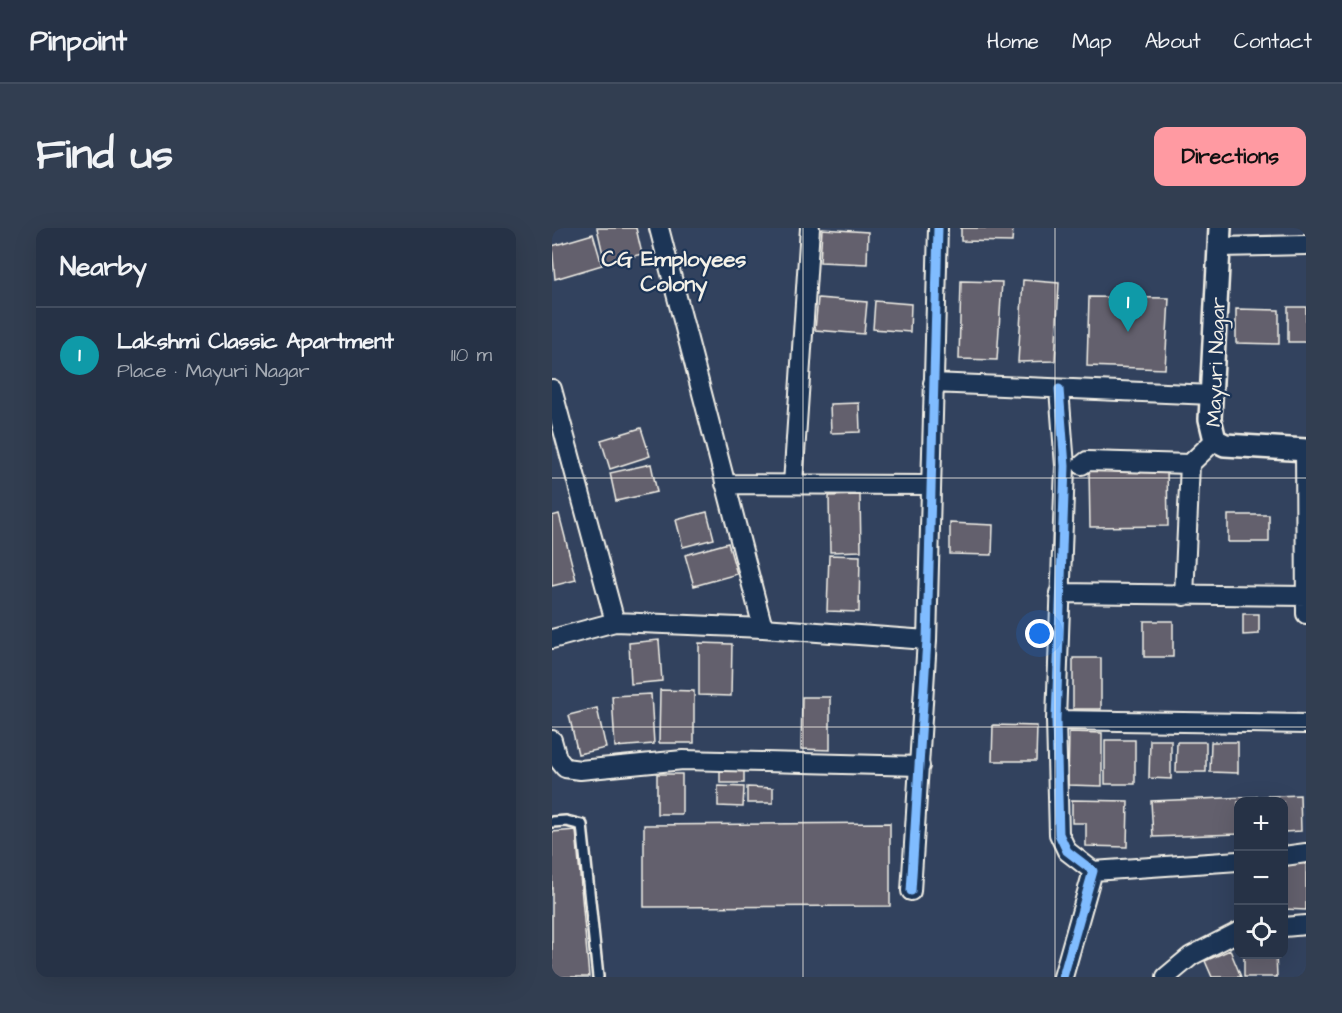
<!DOCTYPE html>
<html lang="en">
<head>
<meta charset="utf-8">
<style>
  :root { --surface:#263246; --page:#323e51; --text:#f1f3f6; --muted:#a4aab3; --line:#424d5f; --accent:#ff9aa2 }
  body { margin:0; font-family:"Architects Daughter",sans-serif; background:var(--page); color:var(--text) }
  .controls { position:absolute; right:18px; bottom:18px; display:grid; overflow:hidden; border-radius:12px; box-shadow:0 6px 24px #0002 }
  .controls button { width:54px; height:54px; display:grid; place-items:center; padding:0; border:0; border-bottom:2px solid var(--line); background:var(--surface); color:var(--text); font:30px sans-serif }
  .you { position:absolute; left:488px; top:406px; width:21px; height:21px; margin:-15px; border:4px solid #fff; border-radius:50%; background:#1a73e8; box-shadow:0 0 0 9px #1a73e833 }
  .badge { display:grid; place-items:center; width:39px; height:39px; border-radius:50%; background:var(--accent); color:#fff; font-size:20px; font-weight:700 }
  .pin { position:absolute; translate:-50% -50px; filter:drop-shadow(0 2px 3px #0008) }
  .pin::after { content:''; position:absolute; top:32px; width:21px; height:18px; background:inherit; clip-path:polygon(0 0,100% 0,50% 100%) }
  .list { margin:0; padding:0; list-style:none }
  h2 { display:flex; justify-content:space-between; align-items:center; height:78px; margin:0; padding:0 24px; font-size:26px }
  h2 small { font-size:20px; font-weight:400; color:var(--muted) }
  .list li { display:grid; grid-template-columns:39px 1fr auto; gap:18px; align-items:center; box-sizing:border-box; height:96px; padding:0 24px; border-top:2px solid var(--line) }
  .list b { display:block; font-size:22px; white-space:nowrap }
  .list p { margin:0; font-size:20px; white-space:nowrap; color:var(--muted) }
  .list em { font-size:20px; font-style:normal; color:var(--muted) }
  .icon { flex:none; width:33px; height:33px; fill:none; stroke:currentColor; stroke-width:2; stroke-linecap:round; stroke-linejoin:round }
  .map { position:relative; flex:none; width:754px; height:749px; overflow:hidden; border-radius:12px }
  header { display:flex; align-items:center; gap:36px; box-sizing:border-box; height:84px; padding:0 30px; background:var(--surface); border-bottom:2px solid var(--line) }
  header strong { font-size:28px }
  nav { display:flex; gap:33px; margin-inline-start:auto; font-size:21px }
  .intro { display:flex; align-items:center; justify-content:space-between; box-sizing:border-box; height:144px; padding:0 36px }
  h1 { margin:0; font-size:42px }
  .button { padding:15px 27px; border-radius:12px; background:var(--accent); color:#111; font-size:21px; font-weight:700 }
  main { display:flex; gap:36px; padding:0 36px }
  aside { flex:1; background:var(--surface); border-radius:12px; box-shadow:0 6px 24px #0002 }
  .map>svg:first-child { display:block }
  .building { fill:#63606d; stroke:#f4f1e8; stroke-width:1.5 }
  .lines { fill:none; stroke-linecap:round; stroke-linejoin:round }
  .service-casing { stroke:#f4f1e8; stroke-width:14 }
  .minor-casing { stroke:#f4f1e8; stroke-width:22 }
  .tertiary-casing { stroke:#f4f1e8; stroke-width:26 }
  .service { stroke:#1d3557; stroke-width:9 }
  .minor { stroke:#1d3557; stroke-width:18 }
  .tertiary { stroke:#1d3557; stroke-width:21 }
  .cycleway-casing { stroke:#1d3557; stroke-width:13 }
  .cycleway { stroke:#80bcff; stroke-width:9 }
  .grid { fill:none; stroke:#f4f1e8; stroke-width:1.5; stroke-opacity:0.55 }
  .labels { text-anchor:middle; dominant-baseline:central; stroke-width:4.5; stroke-linejoin:round; paint-order:stroke }
  .street-label { font-size:21px; fill:#f4f1e8; stroke:#1d3557 }
  .neighbourhood-label { font-size:22px; font-weight:bold; fill:#f4f1e8; stroke:#1d3557 }
</style>
</head>
<body>
<header>
<strong>Pinpoint</strong>
<nav><a>Home</a><a>Map</a><a>About</a><a>Contact</a></nav>
</header>
<div class="intro"><h1>Find us</h1><a class="button">Directions</a></div>
<main>
<aside>
<h2>Nearby<small></small></h2>
<ul class="list">
<li><span class="badge" style="background:#0f9aa8">1</span><div><b>Lakshmi Classic Apartment</b><p>Place · Mayuri Nagar</p></div><em>110 m</em></li>
</ul>
</aside>
<div class="map">
<svg width="754" height="749" viewBox="0 0 754 749">
  <rect width="100%" height="100%" fill="#32425e"/>
  <filter id="ink" filterUnits="userSpaceOnUse"><feTurbulence type="fractalNoise" baseFrequency=".0167" numOctaves="2"/><feDisplacementMap in="SourceGraphic" scale="12" xChannelSelector="R" yChannelSelector="G"/><feConvolveMatrix kernelMatrix="1 2 1 2 8 2 1 2 1" color-interpolation-filters="sRGB"/></filter>
  <g filter="url(#ink)">
    <path class="building" d="M45,0H84L90,26L53,35Z
      M409,0H461L460,14L409,13Z
      M270,1L316,4L315,36L268,34Z
      M41,6L50,37L3,51L0,18Z
      M471,52L507,55L503,133L466,134Z
      M409,53L450,54L445,132L407,131Z
      M537,69L617,70L613,141L535,138Z
      M266,70L315,74L312,106L263,102Z
      M323,73L359,76L358,104L321,101Z
      M736,79H754V114H736Z
      M684,81L727,82V116L684,115Z
      M307,175L308,204L279,205L278,176Z
      M89,200L98,228L58,241L49,212Z
      M99,236L105,264L64,273L58,245Z
      M615,238L616,298L538,299L537,240Z
      M308,267L309,323L278,324L277,268Z
      M155,284L162,311L131,319L124,292Z
      M7,286L24,352L0,358V288Z
      M676,287H717V314H676Z
      M398,295L441,297L440,327L398,326Z
      M176,315L185,346L142,358L133,327Z
      M277,327L308,328L307,384L275,383Z
      M691,386H707V406L691,407Z
      M592,393H621V429H592Z
      M107,412L110,453L79,456L77,415Z
      M147,415L180,416L179,468L147,467Z
      M521,430H549V481H521Z
      M108,462L142,463V515H107Z
      M99,466L102,516L63,519L60,468Z
      M250,469H278V522L249,521Z
      M45,480L54,520L26,526L17,487Z
      M441,497L485,498L484,533H440Z
      M517,504L550,505V558L516,557Z
      M553,512H583V556H553Z
      M598,512H619V551L597,550Z
      M625,514H654V544H624Z
      M659,514H686V545L658,544Z
      M168,542L192,543V555H168Z
      M105,546H130V586H105Z
      M166,558L192,559L191,579L166,578Z
      M195,559L221,560V575H195Z
      M748,567L749,603L732,604V574H686V606L601,609L599,573Z
      M520,572L576,573L575,619L534,618V595H520Z
      M338,595V678L92,679V597Z
      M24,602L37,749H0V604Z
      M732,634H754V682L732,681Z
      M678,722L689,749H660L653,733Z
      M692,726H724L725,749H692Z"/>
    <g class="lines">
      <defs>
        <path id="service" d="M0,594L14,593L30,597L46,749"/>
        <path id="minor" d="M107,0L211,400
          M668,19L754,17
          M381,155L660,167
          M0,161L63,394
          M507,161L513,238L504,492L507,606L515,623L541,643L511,749
          M753,221L754,386
          M530,237L535,233L638,236
          M173,256L379,257
          M241,256L258,0
          M507,365L754,368
          M632,368L638,236L663,212
          M0,411L63,394L211,400L375,412
          M504,492L754,496
          M0,512L5,530L13,540L28,542L131,532L368,538
          M732,628L754,625
          M541,643L686,633
          M359,663L375,412L386,0
          M732,699L754,697
          M614,749L639,728L686,704"/>
        <path id="tertiary" d="M668,0L658,191L663,212L673,217L754,222"/>
      </defs>
      <use href="#service" class="service-casing"/>
      <use href="#minor" class="minor-casing"/>
      <use href="#tertiary" class="tertiary-casing"/>
      <use href="#service" class="service"/>
      <use href="#minor" class="minor"/>
      <use href="#tertiary" class="tertiary"/>
      <defs>
        <path id="cycleway" d="M507,161L513,238L504,492L507,606L515,623L541,643L511,749
          M359,663L375,412L386,0"/>
      </defs>
      <use href="#cycleway" class="cycleway-casing"/>
      <use href="#cycleway" class="cycleway"/>
    </g>
  </g>
  <path class="grid" d="M251,0V749M503,0V749M0,250H754M0,499H754"/>
  <g class="labels">
    <g class="street-label">
      <text transform="translate(664 134) rotate(-88)">Mayuri Nagar</text>
    </g>
    <g class="neighbourhood-label">
      <text x="122" y="31">CG Employees<tspan x="122" dy="25">Colony</tspan></text>
    </g>
  </g>
</svg>
<div class="controls">
<button>+</button>
<button>−</button>
<button><svg class="icon" aria-label="locate" viewBox="0 0 24 24"><circle cx="12" cy="12" r="6"/><path d="M12 2v4M12 18v4M2 12h4M18 12h4"/></svg></button>
</div>
<div class="you"></div>
<div class="pin badge" style="left:576px;top:104px;background:#0f9aa8">1</div>
</div>
</main>
</body>
</html>
